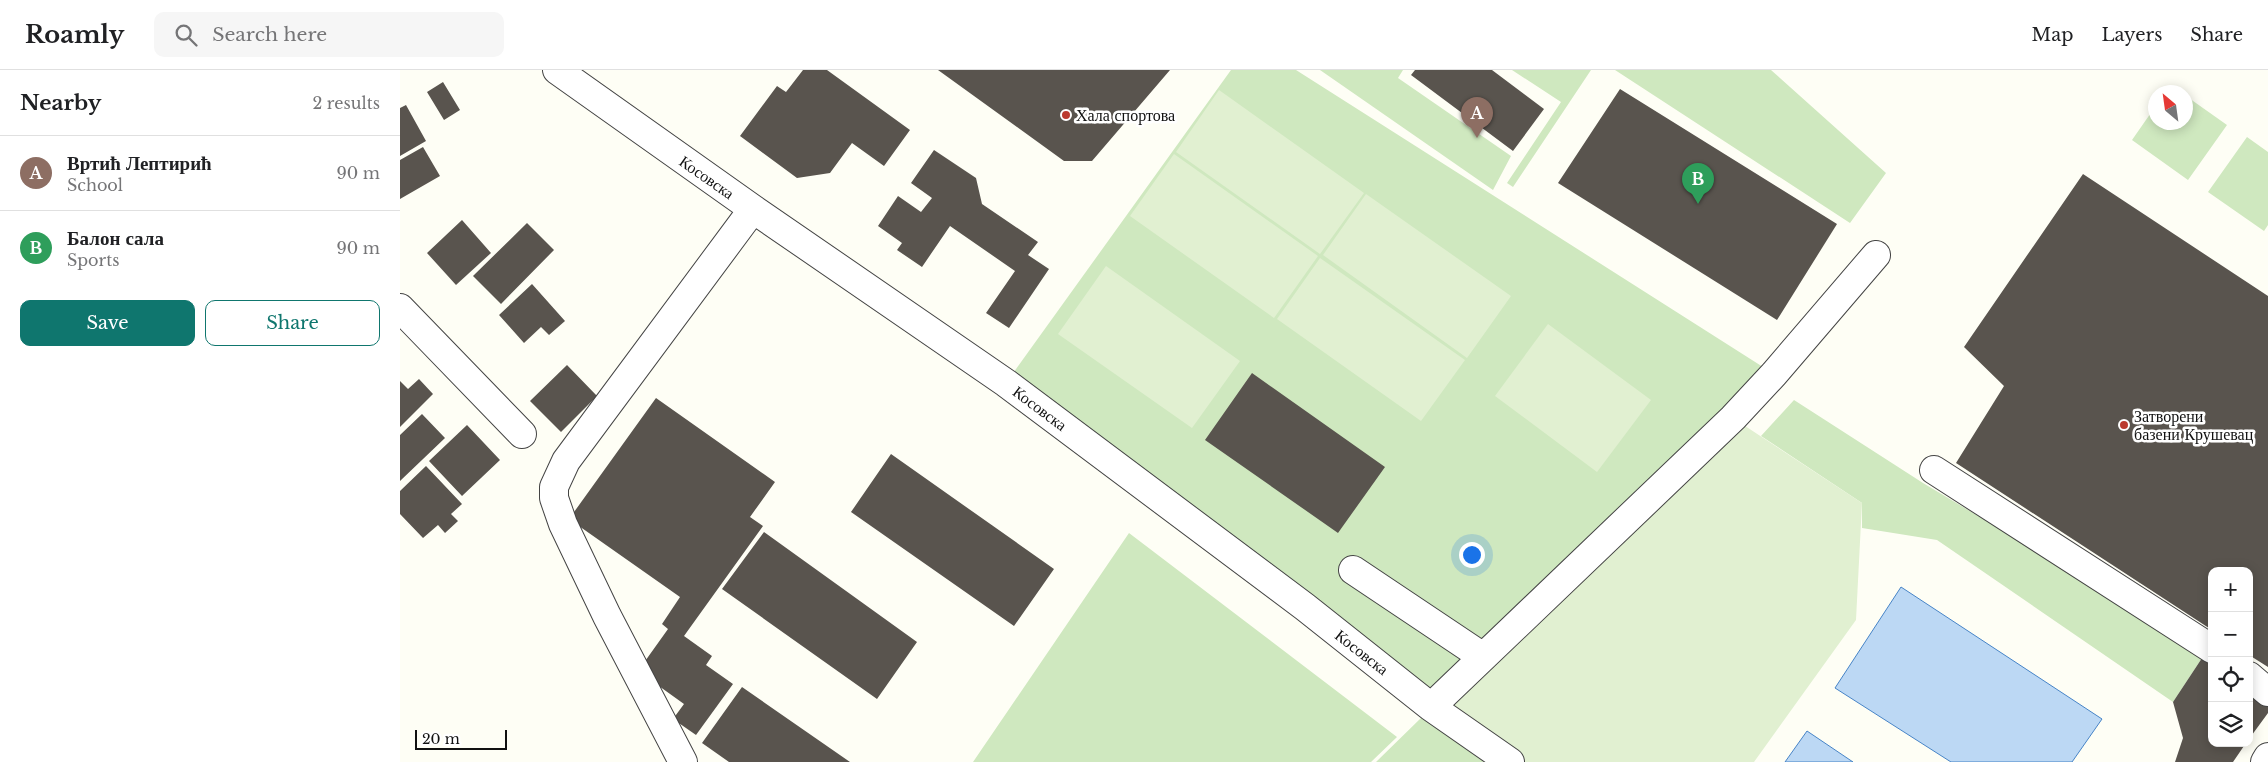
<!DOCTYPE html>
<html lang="en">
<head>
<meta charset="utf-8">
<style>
  :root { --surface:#fff; --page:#f6f6f6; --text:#202124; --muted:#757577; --line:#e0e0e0; --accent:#0f766e }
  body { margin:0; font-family:"Libre Baskerville",serif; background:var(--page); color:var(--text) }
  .controls { position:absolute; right:15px; bottom:15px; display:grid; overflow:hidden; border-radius:10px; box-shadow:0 2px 12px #0003 }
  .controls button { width:45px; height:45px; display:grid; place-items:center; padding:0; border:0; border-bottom:1px solid var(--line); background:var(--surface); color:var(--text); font:25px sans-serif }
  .compass { position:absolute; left:1748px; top:15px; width:45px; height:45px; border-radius:50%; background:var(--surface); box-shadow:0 2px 12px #0003; rotate:331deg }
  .scale { position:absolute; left:15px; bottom:12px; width:92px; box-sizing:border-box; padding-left:5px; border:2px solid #111; border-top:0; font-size:14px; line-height:18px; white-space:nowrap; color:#111; -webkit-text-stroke:4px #fff; paint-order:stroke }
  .you { position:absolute; left:1071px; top:484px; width:18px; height:18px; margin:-12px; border:4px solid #fff; border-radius:50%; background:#1a73e8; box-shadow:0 0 0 8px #1a73e833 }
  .badge { display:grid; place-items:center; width:32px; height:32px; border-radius:50%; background:var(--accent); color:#fff; font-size:16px; font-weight:700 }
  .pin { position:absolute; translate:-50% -41px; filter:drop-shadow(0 1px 2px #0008) }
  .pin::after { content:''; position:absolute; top:26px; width:18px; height:15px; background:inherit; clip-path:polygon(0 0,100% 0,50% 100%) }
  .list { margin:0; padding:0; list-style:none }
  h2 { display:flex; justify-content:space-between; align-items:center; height:65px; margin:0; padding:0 20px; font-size:21px }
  h2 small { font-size:16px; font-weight:400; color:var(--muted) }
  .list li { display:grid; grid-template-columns:32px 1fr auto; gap:15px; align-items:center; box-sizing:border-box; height:75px; padding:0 20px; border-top:1px solid var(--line) }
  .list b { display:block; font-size:19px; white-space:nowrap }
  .list p { margin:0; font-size:16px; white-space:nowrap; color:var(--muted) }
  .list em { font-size:16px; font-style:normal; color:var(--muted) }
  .actions { display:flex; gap:10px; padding:15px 20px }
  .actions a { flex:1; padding:11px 0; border:1px solid var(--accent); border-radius:10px; text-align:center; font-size:18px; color:var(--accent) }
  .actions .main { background:var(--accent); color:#fff }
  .icon { flex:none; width:28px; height:28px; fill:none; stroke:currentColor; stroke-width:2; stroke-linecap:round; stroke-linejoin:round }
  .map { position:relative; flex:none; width:1868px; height:692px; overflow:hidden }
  header { display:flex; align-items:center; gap:30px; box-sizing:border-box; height:70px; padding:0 25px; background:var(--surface); border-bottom:1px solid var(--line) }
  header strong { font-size:24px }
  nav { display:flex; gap:28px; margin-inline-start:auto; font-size:18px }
  .search { width:350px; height:45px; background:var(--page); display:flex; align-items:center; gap:12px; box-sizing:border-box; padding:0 18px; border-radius:10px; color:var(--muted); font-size:19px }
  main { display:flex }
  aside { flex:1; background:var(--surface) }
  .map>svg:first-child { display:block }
  .green { fill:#cfe8bf }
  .pitch { fill:#e1f0d1 }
  .water { fill:#bcd8f4; stroke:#4784c7 }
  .building { fill:#59544e }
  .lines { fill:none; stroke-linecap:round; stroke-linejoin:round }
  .minor-casing { stroke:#444; stroke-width:30 }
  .minor { stroke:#fff; stroke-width:28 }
  .poi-dot { fill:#bb3a2f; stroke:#fff; stroke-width:2 }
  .labels { text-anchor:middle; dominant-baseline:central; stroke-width:5; stroke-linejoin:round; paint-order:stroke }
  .poi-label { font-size:16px; fill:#111; stroke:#fff; text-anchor:start }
  .street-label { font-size:16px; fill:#111; stroke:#fff }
</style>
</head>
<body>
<header>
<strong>Roamly</strong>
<div class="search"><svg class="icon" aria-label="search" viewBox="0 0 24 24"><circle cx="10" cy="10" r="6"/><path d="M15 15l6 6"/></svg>Search here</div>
<nav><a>Map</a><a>Layers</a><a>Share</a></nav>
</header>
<main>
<aside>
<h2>Nearby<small>2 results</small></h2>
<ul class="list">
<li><span class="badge" style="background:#8d6e63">A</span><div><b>Вртић Лептирић</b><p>School</p></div><em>90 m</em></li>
<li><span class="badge" style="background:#2e9e5b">B</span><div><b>Балон сала</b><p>Sports</p></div><em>90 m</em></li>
</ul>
<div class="actions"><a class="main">Save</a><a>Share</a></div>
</aside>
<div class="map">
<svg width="1868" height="692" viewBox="0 0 1868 692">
  <rect width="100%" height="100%" fill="#fefef5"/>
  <path class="green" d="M831,0H896L1374,304L1110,692H976L1022,647L606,313Z
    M920,0H1003L998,8L1111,86L1093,120Z
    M1112,0H1191L1113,117L1107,113L1161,32Z
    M1215,0H1371L1486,103L1450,153Z
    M1786,26L1827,55L1788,110L1732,70L1755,37L1756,52H1786Z
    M1847,67L1868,82V155L1864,161L1808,122Z
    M1394,330L1523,413L1806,582L1773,632L1537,470L1462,458V433L1361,366Z
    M729,463L997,667L971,692H573Z"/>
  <path class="pitch" d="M819,20L964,123L920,184L776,82Z
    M774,84L918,186L874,248L730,146Z
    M966,124L1111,226L1067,288L923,185Z
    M920,188L1065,290L1021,351L877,249Z
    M706,196L840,291L792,358L658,264Z
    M1148,254L1251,330L1197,402L1095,326Z
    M1333,348L1462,433L1456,550L1354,692H1110L1042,627Z"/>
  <path class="water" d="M1501,517L1702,649L1672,692H1551L1435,618Z
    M1407,661L1453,692H1385Z"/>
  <path class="building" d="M403,0H427L510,60L484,96L452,73L430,103L397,108L340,66L377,16L386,22Z
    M538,0H770L692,91H664Z
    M1015,0H1092L1144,39L1113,81L1011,5Z
    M43,12L60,40L44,50L27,22Z
    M1220,19L1437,154L1377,250L1158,113Z
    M6,35L26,71L0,86V38Z
    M23,77L40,106L0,129V90Z
    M534,80L576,108L582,134L638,172L628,185L649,199L609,258L586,243L615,201L550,156L522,197L497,180L502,173L478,156L498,126L521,142L532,128L511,113Z
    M1683,104L1868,226V597L1849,585V501H1812V560L1556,393L1604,316L1564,277Z
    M62,150L91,183L56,215L27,183Z
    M127,153L154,180L101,234L73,206Z
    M132,214L165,251L149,265L141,257L124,273L99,245Z
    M167,295L197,326L161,362L130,331Z
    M852,303L985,397L938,463L805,370Z
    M19,309L33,324L0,357V311L8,319Z
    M256,328L375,412L350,447L363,456L284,566L312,586L306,595L333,614L296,665L273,649L284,634L238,601L268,559L262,554L280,527L169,449Z
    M22,344L45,368L0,411V365Z
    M67,355L100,390L62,426L29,391Z
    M491,384L654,499L614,556L451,442Z
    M26,396L62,434L51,444L58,451L45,463L38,455L23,468L0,444V421Z
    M364,462L517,572L477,629L322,519Z
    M1806,582L1812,586V673H1846L1833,692H1775L1783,668L1773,632Z
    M1849,612L1868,625V643L1849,669Z
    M342,617L450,692H329L302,673Z"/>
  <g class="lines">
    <defs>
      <path id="minor" d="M157,0L353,139L606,313L905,537L1031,637L1110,692
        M0,238L122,364
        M1534,400L1812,579
        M953,500L1083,587
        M1849,606L1868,622
        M1031,637L1333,348L1374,304L1476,185
        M283,692L207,546L163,454L154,428V417L166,391L353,139
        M1865,692L1868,687"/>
    </defs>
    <use href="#minor" class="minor-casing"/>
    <use href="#minor" class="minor"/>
  </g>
  <g class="poi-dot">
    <circle cx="666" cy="45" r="5"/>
    <circle cx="1724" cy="355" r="5"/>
  </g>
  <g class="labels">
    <g class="poi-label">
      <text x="676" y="45">Хала спортова</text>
      <text x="1734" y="346">Затворени<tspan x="1734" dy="18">базени Крушевац</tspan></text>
    </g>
    <g class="street-label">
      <text transform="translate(307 107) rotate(35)">Косовска</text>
      <text transform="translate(640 338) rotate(37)">Косовска</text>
      <text transform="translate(962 582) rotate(38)">Косовска</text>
    </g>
  </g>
</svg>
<div class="controls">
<button>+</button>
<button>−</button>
<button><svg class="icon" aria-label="locate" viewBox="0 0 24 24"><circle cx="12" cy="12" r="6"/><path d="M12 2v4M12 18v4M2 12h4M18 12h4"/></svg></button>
<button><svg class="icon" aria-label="layers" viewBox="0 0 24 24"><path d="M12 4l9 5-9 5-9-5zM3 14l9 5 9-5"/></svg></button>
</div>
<svg class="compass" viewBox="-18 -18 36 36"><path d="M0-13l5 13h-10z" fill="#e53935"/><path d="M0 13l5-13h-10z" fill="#757577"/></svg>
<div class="scale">20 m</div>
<div class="you"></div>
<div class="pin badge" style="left:1077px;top:68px;background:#8d6e63">A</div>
<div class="pin badge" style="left:1298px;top:134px;background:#2e9e5b">B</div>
</div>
</main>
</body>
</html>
